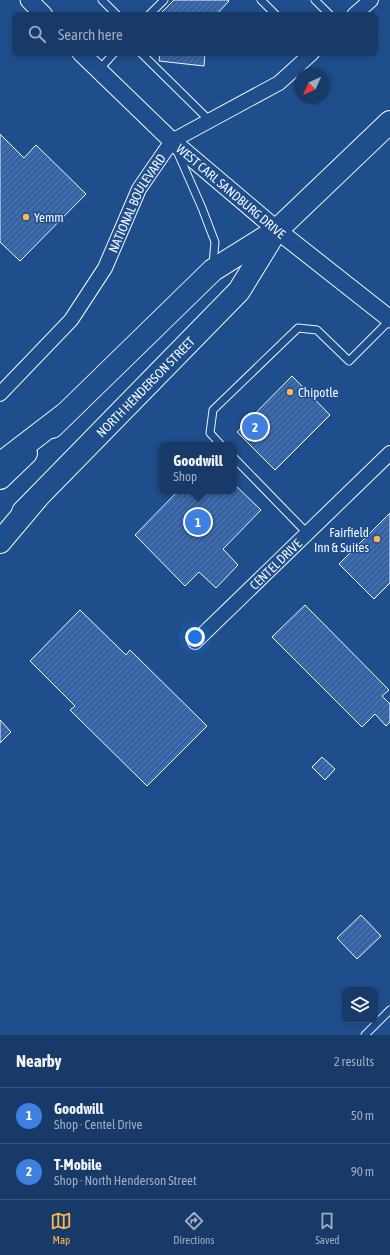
<!DOCTYPE html>
<html lang="en">
<head>
<meta charset="utf-8">
<style>
  :root { --surface:#173a69; --page:#244571; --text:#f1f3f6; --muted:#9eadc0; --line:#36547d; --accent:#ffb74d }
  body { margin:0; font-family:"Asap Condensed",sans-serif; background:var(--page); color:var(--text) }
  .controls { position:absolute; right:12px; bottom:12px; display:grid; overflow:hidden; border-radius:8px; box-shadow:0 2px 6px #0003 }
  .controls button { width:36px; height:36px; display:grid; place-items:center; padding:0; border:0; border-bottom:1px solid var(--line); background:var(--surface); color:var(--text); font:20px sans-serif }
  .compass { position:absolute; left:294px; top:68px; width:36px; height:36px; border-radius:50%; background:var(--surface); box-shadow:0 2px 6px #0003; rotate:225deg }
  .you { position:absolute; left:195px; top:637px; width:14px; height:14px; margin:-10px; border:3px solid #fff; border-radius:50%; background:#1a73e8; box-shadow:0 0 0 6px #1a73e833 }
  .badge { display:grid; place-items:center; width:26px; height:26px; border-radius:50%; background:var(--accent); color:#fff; font-size:13px; font-weight:700 }
  .pin { position:absolute; translate:-50% -50%; border:2px solid #fff; box-shadow:0 1px 4px #0006 }
  .popup { position:absolute; left:159px; top:442px; width:78px; height:52px; box-sizing:border-box; display:grid; place-content:center; border-radius:8px; background:var(--surface); filter:drop-shadow(0 1px 3px #0005); font-size:13px; white-space:nowrap; color:var(--muted) }
  .popup b { font-size:15px; color:var(--text) }
  .popup::after { content:''; position:absolute; left:50%; top:100%; margin-left:-8px; border:8px solid transparent; border-top-color:var(--surface) }
  .list { margin:0; padding:0; list-style:none }
  h2 { display:flex; justify-content:space-between; align-items:center; height:52px; margin:0; padding:0 16px; font-size:17px }
  h2 small { font-size:13px; font-weight:400; color:var(--muted) }
  .list li { display:grid; grid-template-columns:26px 1fr auto; gap:12px; align-items:center; box-sizing:border-box; height:56px; padding:0 16px; border-top:1px solid var(--line) }
  .list b { display:block; font-size:15px; white-space:nowrap }
  .list p { margin:0; font-size:13px; white-space:nowrap; color:var(--muted) }
  .list em { font-size:13px; font-style:normal; color:var(--muted) }
  .icon { flex:none; width:22px; height:22px; fill:none; stroke:currentColor; stroke-width:2; stroke-linecap:round; stroke-linejoin:round }
  .map { position:relative; flex:none; width:390px; height:1035px; overflow:hidden }
  .search { position:absolute; background:var(--surface); box-shadow:0 2px 6px #0003; left:12px; right:12px; top:12px; height:44px; display:flex; align-items:center; gap:10px; box-sizing:border-box; padding:0 14px; border-radius:8px; color:var(--muted); font-size:15px }
  .sheet { height:164px; background:var(--surface) }
  nav { display:flex; justify-content:space-around; align-items:center; box-sizing:border-box; height:56px; border-top:1px solid var(--line); background:var(--surface); font-size:11px; color:var(--muted) }
  nav a { display:grid; justify-items:center; gap:2px }
  nav .on { color:var(--accent) }
  .map>svg:first-child { display:block }
  .building { fill:url(#building-hatch); stroke:#f2f6ff }
  .lines { fill:none; stroke-linecap:round; stroke-linejoin:round }
  .service-casing { stroke:#f2f6ff; stroke-width:9 }
  .minor-casing { stroke:#f2f6ff; stroke-width:16 }
  .tertiary-casing { stroke:#f2f6ff; stroke-width:19 }
  .primary-casing { stroke:#f2f6ff; stroke-width:24 }
  .motorway-casing { stroke:#f2f6ff; stroke-width:24 }
  .service { stroke:#1f4e8c; stroke-width:7 }
  .minor { stroke:#1f4e8c; stroke-width:14 }
  .tertiary { stroke:#1f4e8c; stroke-width:17 }
  .primary { stroke:#1f4e8c; stroke-width:22 }
  .motorway { stroke:#1f4e8c; stroke-width:22 }
  .poi-dot { fill:#ffb74d; stroke:#1f4e8c; stroke-width:1.5 }
  .labels { text-anchor:middle; dominant-baseline:central; stroke-width:3; stroke-linejoin:round; paint-order:stroke }
  .street-label { font-size:13px; fill:#f2f6ff; stroke:#1f4e8c }
  .poi-label { font-size:13px; fill:#f2f6ff; stroke:#1f4e8c; text-anchor:start }
</style>
</head>
<body>
<div class="map">
<svg width="390" height="1035" viewBox="0 0 390 1035">
  <defs>
    <pattern id="building-hatch" width="6" height="6" patternUnits="userSpaceOnUse"><rect width="6" height="6" fill="#3563a3"/><path d="M-1 1l2-2M0 6l6-6M5 7l2-2" fill="none" stroke="#537ab1"/></pattern>
  </defs>
  <rect width="100%" height="100%" fill="#1f4e8c"/>
  <path class="building" d="M174,0H228L229,1L216,15H159Z
    M160,53H205L204,66L159,61Z
    M0,134L24,158L36,145L86,194L20,261L0,242Z
    M292,376L330,415L275,470L237,432Z
    M234,484L261,510L223,549L238,565L216,588L199,572L185,586L135,535L178,491H234Z
    M390,513V583L374,599L339,564Z
    M305,605L389,690L382,696L390,704V722L386,726L375,714L362,727L272,637Z
    M80,610L126,655L130,650L207,726L147,786L70,710L75,706L30,661Z
    M0,720L11,732L0,743Z
    M322,757L335,769L325,780L312,767Z
    M361,915L381,936L357,959L337,938Z"/>
  <g class="lines">
    <defs>
      <path id="service" d="M102,0L117,15
        M261,0L276,15
        M315,0L330,15
        M149,15L164,0
        M141,53L210,121
        M98,71L114,53
        M177,151L202,208L215,242L213,264
        M221,445L210,433L213,410L298,328L317,330L349,361L390,320
        M234,458L307,533
        M365,1035L390,1010"/>
      <g id="minor">
        <path d="M354,15L371,0"/>
        <path id="s1" d="M0,394L71,320L105,268L139,189L172,141L279,83L312,53"/>
        <path id="s2" d="M195,642L390,453"/>
      </g>
      <g id="tertiary">
        <path d="M29,0L44,15"/>
        <path id="s3" d="M81,53L172,141L277,230L390,319"/>
      </g>
      <g id="primary">
        <path d="M52,427L213,270L277,230L390,122"/>
        <path d="M0,478L26,453"/>
        <path id="s4" d="M23,512L239,291L274,234"/>
      </g>
      <path id="motorway" d="M0,464L65,414
        M0,542L37,498"/>
    </defs>
    <use href="#service" class="service-casing"/>
    <use href="#minor" class="minor-casing"/>
    <use href="#tertiary" class="tertiary-casing"/>
    <use href="#primary" class="primary-casing"/>
    <use href="#motorway" class="motorway-casing"/>
    <use href="#service" class="service"/>
    <use href="#minor" class="minor"/>
    <use href="#tertiary" class="tertiary"/>
    <use href="#primary" class="primary"/>
    <use href="#motorway" class="motorway"/>
  </g>
  <g class="poi-dot">
    <circle cx="26" cy="217" r="4"/>
    <circle cx="290" cy="392" r="4"/>
    <circle cx="377" cy="539" r="4"/>
  </g>
  <g class="labels">
    <g class="street-label">
      <text stroke="none"><textPath href="#s3" startOffset="204">WEST CARL SANDBURG DRIVE</textPath></text>
      <text stroke="none"><textPath href="#s1" startOffset="237">NATIONAL BOULEVARD</textPath></text>
      <text stroke="none"><textPath href="#s4" startOffset="175">NORTH HENDERSON STREET</textPath></text>
      <text stroke="none"><textPath href="#s2" startOffset="112">CENTEL DRIVE</textPath></text>
    </g>
    <g class="poi-label">
      <text x="34" y="217">Yemm</text>
      <text x="298" y="392">Chipotle</text>
      <text x="369" y="532" text-anchor="end">Fairfield<tspan x="369" dy="15">Inn &amp; Suites</tspan></text>
    </g>
  </g>
</svg>
<div class="controls">
<button><svg class="icon" aria-label="layers" viewBox="0 0 24 24"><path d="M12 4l9 5-9 5-9-5zM3 14l9 5 9-5"/></svg></button>
</div>
<svg class="compass" viewBox="-18 -18 36 36"><path d="M0-13l5 13h-10z" fill="#e53935"/><path d="M0 13l5-13h-10z" fill="#9eadc0"/></svg>
<div class="you"></div>
<div class="pin badge" style="left:198px;top:522px;background:#3f7fe0">1</div>
<div class="popup"><b>Goodwill</b>Shop</div>
<div class="pin badge" style="left:255px;top:427px;background:#3f7fe0">2</div>
<div class="search"><svg class="icon" aria-label="search" viewBox="0 0 24 24"><circle cx="10" cy="10" r="6"/><path d="M15 15l6 6"/></svg>Search here</div>
</div>
<section class="sheet">
<h2>Nearby<small>2 results</small></h2>
<ul class="list">
<li><span class="badge" style="background:#3f7fe0">1</span><div><b>Goodwill</b><p>Shop · Centel Drive</p></div><em>50 m</em></li>
<li><span class="badge" style="background:#3f7fe0">2</span><div><b>T-Mobile</b><p>Shop · North Henderson Street</p></div><em>90 m</em></li>
</ul>
</section>
<nav>
<a class="on"><svg class="icon" aria-label="map" viewBox="0 0 24 24"><path d="M3 6l6-2 6 2 6-2v14l-6 2-6-2-6 2zM9 4v14M15 6v14"/></svg>Map</a>
<a><svg class="icon" aria-label="directions" viewBox="0 0 24 24"><path d="M12 3l9 9-9 9-9-9zM9 14v-3h6M13 9l2 2-2 2"/></svg>Directions</a>
<a><svg class="icon" aria-label="saved" viewBox="0 0 24 24"><path d="M7 4h10v16l-5-4-5 4z"/></svg>Saved</a>
</nav>
</body>
</html>
